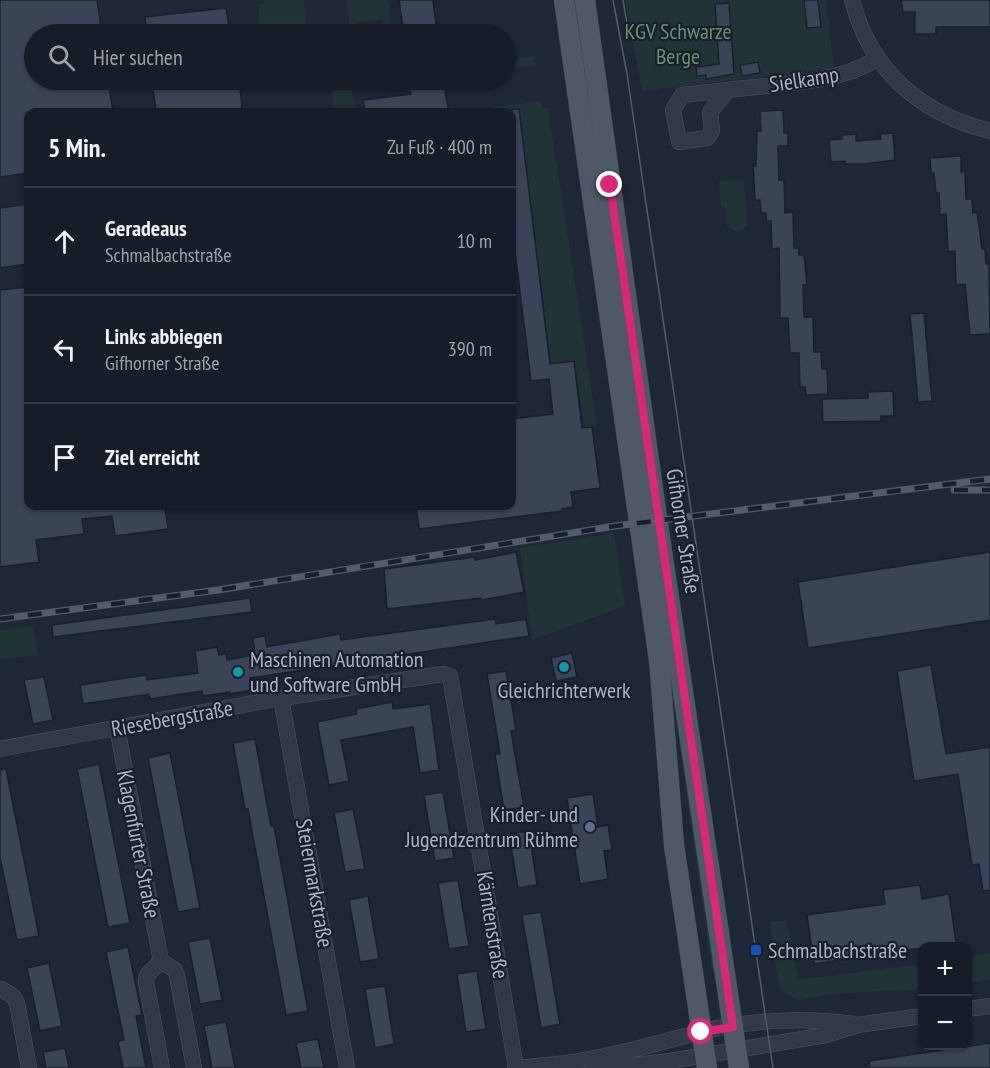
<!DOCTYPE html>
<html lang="de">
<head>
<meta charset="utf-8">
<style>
  :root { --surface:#161d28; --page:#232a34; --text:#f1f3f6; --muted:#9ea2a8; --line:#353b45 }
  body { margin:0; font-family:"PT Sans Narrow",sans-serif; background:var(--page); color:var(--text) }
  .controls { position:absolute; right:18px; bottom:18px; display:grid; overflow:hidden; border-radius:12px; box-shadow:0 2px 4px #0004 }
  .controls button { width:54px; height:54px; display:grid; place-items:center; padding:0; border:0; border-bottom:2px solid var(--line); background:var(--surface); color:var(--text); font:30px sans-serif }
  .stop { position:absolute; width:18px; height:18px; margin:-14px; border:4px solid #db2777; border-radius:50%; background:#fff }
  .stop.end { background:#db2777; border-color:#fff; box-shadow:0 2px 6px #0008 }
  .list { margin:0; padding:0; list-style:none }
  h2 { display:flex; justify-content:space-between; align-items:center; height:78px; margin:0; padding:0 24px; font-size:26px }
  h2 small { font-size:20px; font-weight:400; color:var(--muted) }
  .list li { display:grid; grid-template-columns:39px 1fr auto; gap:18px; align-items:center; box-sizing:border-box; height:108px; padding:0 24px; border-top:2px solid var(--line) }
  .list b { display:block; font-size:22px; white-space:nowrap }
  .list p { margin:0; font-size:20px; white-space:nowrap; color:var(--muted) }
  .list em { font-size:20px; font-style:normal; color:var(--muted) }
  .icon { flex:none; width:33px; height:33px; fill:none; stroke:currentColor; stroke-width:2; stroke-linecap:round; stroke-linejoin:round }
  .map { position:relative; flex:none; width:990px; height:1068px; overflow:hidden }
  .search { position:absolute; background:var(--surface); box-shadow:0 2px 4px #0004; left:24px; top:24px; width:492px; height:66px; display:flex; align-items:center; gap:15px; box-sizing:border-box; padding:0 21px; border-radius:33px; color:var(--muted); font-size:22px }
  .panel { position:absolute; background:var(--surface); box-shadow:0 2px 4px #0004; left:24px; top:108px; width:492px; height:402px; border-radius:12px }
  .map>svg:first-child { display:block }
  .green { fill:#203337 }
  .building { fill:#3a4457; stroke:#19202d; stroke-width:1.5 }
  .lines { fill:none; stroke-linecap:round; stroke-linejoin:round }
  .minor-casing { stroke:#4f5665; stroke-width:16 }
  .major-casing { stroke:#3b4250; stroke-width:21 }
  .minor { stroke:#323947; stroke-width:15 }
  .major { stroke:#4f5867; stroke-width:20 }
  .tram { stroke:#535c6e; stroke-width:1.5 }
  .rail-casing { stroke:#535c6e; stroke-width:7 }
  .rail { stroke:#181e2b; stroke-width:4.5; stroke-dasharray:14; stroke-linecap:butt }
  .route { stroke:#db2777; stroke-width:8 }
  .culture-dot { fill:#0f9aa8; stroke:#181e2b; stroke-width:2 }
  .service-dot { fill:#5c6f8a; stroke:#181e2b; stroke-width:2 }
  .transit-dot { fill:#1a4fb4; stroke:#181e2b; stroke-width:2 }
  .labels { text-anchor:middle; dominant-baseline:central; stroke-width:4.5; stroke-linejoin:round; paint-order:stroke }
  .park-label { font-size:22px; fill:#639472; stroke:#181e2b }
  .street-label { font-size:22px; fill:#abb3c4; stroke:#181e2b }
  .poi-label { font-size:22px; fill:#abb3c4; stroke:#181e2b; text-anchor:start }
</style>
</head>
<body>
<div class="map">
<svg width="990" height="1068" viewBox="0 0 990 1068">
  <rect width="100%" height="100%" fill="#1e2736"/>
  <path class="green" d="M264,0H304L308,34H257L260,4L264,3Z
    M346,0H388L392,29L384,30L382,19L357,23L359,34H351Z
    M625,0H826L834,68L642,91Z
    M534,56L536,65L506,69V60Z
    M330,80H351L355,112H334Z
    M356,80H397L391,87L357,91Z
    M540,101L543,109L548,108L597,426L584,428L575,361L551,363L519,109L479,112L480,109Z
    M744,180L747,224L743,230L735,232L727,226L726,207H721L719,181Z
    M648,527L716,971L712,972Z
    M614,533L625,606L532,640L520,548Z
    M33,626L38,655L0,659V630Z
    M787,920L798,980L922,964V989L831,994L799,1000L785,994L778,982L770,922Z
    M990,953V979L968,983V956Z"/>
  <path class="building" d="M0,0H97L102,34H34V80H108L113,112H28V173L0,177Z
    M399,0H433L437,34H404Z
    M804,0H818L821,27L807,28Z
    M901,0H990V27H936V34H915V12H903Z
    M729,3L734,74L706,79V75L697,76L696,67L719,64L715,4Z
    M226,8L230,34H147L145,17Z
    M758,62L760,73L742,76L740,65Z
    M152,80H239L242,106L240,112H156Z
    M409,80H443L449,112H365L363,100L411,94Z
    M512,109H519L550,364L574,361L582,428L592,427L600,488L571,492L573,507L562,509V511L419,529L416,506H512V419L553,414L549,379L531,381L512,227Z
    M783,110L784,133H788V146H778L779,180H784L785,213L793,212L794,248H799V255H804L807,285H803L804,317H813L814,352H821L822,369H827L828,394L806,395L805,387H800L799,353H790L788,318H780L779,248L772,249L771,221H766V213H761L760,200H755L753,166H756L757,131H761L760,111Z
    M893,133L895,160L864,164H846L845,161L831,162L829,140L842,139V135L856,134V141L881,139L880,134Z
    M961,156V172L965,171L966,199H972L973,213L977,212L982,249H985L986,264H989L990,334L970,335L965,284L956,285L955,251L948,252L946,214L940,215L939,193H936L934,173H931L930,158Z
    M28,204V264L0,268V208Z
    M28,287V506H165L168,529L115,536L112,516L82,519L84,534L36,540L39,562L0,567V290Z
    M924,313L932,401L918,402L910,314Z
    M893,391L894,416H881V421L823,422L822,399L868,398V392Z
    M516,552L524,592L482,600L481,598L387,609L384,569L475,557V560Z
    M990,552V620L808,648L798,582Z
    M250,598L252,612L53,637L52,625Z
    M495,619L496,624L526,619L529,636L250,678L253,690L230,694V692L203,696L202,691L150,699L149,694L83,704L80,685L146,675L147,680L198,673L195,651L217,647L219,655L226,654L227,660L255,655L253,638L265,636L267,647L340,634L341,640Z
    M572,653L577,677L556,681L551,658Z
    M931,665L946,754L990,747V890L983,891L979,864L972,865L958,774L914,781L897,671Z
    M506,671L516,730L511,731L524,807L504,810L495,754H500L487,674Z
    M44,677L53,720L33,724L24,680Z
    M392,702L393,709L430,704L439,770L420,773L413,727L341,740L349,781L329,785L317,722L357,714L356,709Z
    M255,739L271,826H274L308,1011L286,1015L248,809H245L233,743Z
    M170,753L200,908L178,912L148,758Z
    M99,764L130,923L108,927L77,769Z
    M6,769L39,936L17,940L0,857V770Z
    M443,792L454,858L435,861L424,795Z
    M593,794L598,827L608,825L612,850L604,851L608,879L580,884L567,798Z
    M353,809L365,869L345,872L334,813Z
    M529,831L537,885L518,888L509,834Z
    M458,880L469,946L449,949L438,883Z
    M920,885L922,899L949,894L956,943L814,964L807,915L885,904L883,890Z
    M368,896L379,959L360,962L349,900Z
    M541,912L560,1024L541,1028L522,915Z
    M210,938L222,1000L200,1004L188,942Z
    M128,947L142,1015L136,1016L146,1068H123L118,1041L124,1040L106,952Z
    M49,963L62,1026L40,1031L27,968Z
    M477,971L486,1029L466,1032L457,974Z
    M385,986L394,1044L375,1048L365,989Z
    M226,1022L235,1068H212L204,1026Z
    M318,1039L324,1068H301L296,1043Z
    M990,1043V1068H870L869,1061Z
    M65,1048L69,1068H46L43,1052Z"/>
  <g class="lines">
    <defs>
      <path id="minor" d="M852,0C870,70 920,114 990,131
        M728,90L682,95L673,110L679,142L707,138L712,131L710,112L728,90C773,84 839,84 876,59
        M281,698L347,1068
        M117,727L161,961
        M0,749L281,698L443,674L450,676L516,1068
        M161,961L175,970L177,976L194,1068
        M161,961L147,975L146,982L162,1068
        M1,989L13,996L17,1003L29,1068
        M968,1009L990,1006
        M585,1060L618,1067L670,1061L826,1035L858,1025L922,1016
        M521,1068C542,1065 563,1064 584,1060C623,1054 661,1042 700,1032C748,1020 806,1017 854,1024"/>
      <path id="major" d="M564,0L659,660L674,845L707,1068
        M585,0L655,504L739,1068"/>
    </defs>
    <use href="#minor" class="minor-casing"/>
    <use href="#major" class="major-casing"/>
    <use href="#minor" class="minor"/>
    <use href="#major" class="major"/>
    <path class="tram" d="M613,0L627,74L773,1068
      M623,0L629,35"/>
    <defs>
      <path id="rail" d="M954,490H990
        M0,619L218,590L615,526L990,479"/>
    </defs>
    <use href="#rail" class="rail-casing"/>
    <use href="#rail" class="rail"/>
  </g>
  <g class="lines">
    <path class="route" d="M610,185L733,1027L701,1032"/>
  </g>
  <g class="culture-dot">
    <circle cx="564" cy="667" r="6"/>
    <circle cx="238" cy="672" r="6"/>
  </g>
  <circle class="service-dot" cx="590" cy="827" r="6"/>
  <rect class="transit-dot" x="750" y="944" width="12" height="12" rx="3"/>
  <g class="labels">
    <g class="park-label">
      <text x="678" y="31">KGV Schwarze<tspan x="678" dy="25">Berge</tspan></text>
    </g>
    <g class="street-label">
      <text transform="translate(804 79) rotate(-9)">Sielkamp</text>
      <text transform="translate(684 531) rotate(81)">Gifhorner Straße</text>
      <text transform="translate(172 718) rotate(-10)">Riesebergstraße</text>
      <text transform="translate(139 844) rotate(79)">Klagenfurter Straße</text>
      <text transform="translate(315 883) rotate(80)">Steiermarkstraße</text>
      <text transform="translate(493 925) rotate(81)">Kärntenstraße</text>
    </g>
    <g class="poi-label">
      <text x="250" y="659">Maschinen Automation<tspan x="250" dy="25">und Software GmbH</tspan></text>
      <text x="564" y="690" text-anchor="middle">Gleichrichterwerk</text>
      <text x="578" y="814" text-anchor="end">Kinder- und<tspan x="578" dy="25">Jugendzentrum Rühme</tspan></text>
      <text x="768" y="950">Schmalbachstraße</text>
    </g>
  </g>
</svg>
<div class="controls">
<button>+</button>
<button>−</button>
</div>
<div class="stop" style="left:701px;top:1032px"></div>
<div class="stop end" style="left:610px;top:185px"></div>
<div class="search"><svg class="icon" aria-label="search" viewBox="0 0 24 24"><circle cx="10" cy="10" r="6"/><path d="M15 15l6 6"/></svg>Hier suchen</div>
<section class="panel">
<h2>5 Min.<small>Zu Fuß · 400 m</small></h2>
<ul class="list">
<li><svg class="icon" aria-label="ahead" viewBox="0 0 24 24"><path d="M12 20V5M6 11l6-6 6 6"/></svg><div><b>Geradeaus</b><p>Schmalbachstraße</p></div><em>10 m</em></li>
<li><svg class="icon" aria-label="left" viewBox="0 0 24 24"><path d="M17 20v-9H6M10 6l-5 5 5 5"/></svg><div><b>Links abbiegen</b><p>Gifhorner Straße</p></div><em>390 m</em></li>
<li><svg class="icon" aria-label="arrive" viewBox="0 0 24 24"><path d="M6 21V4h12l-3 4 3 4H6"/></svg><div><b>Ziel erreicht</b></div></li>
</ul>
</section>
</div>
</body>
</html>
